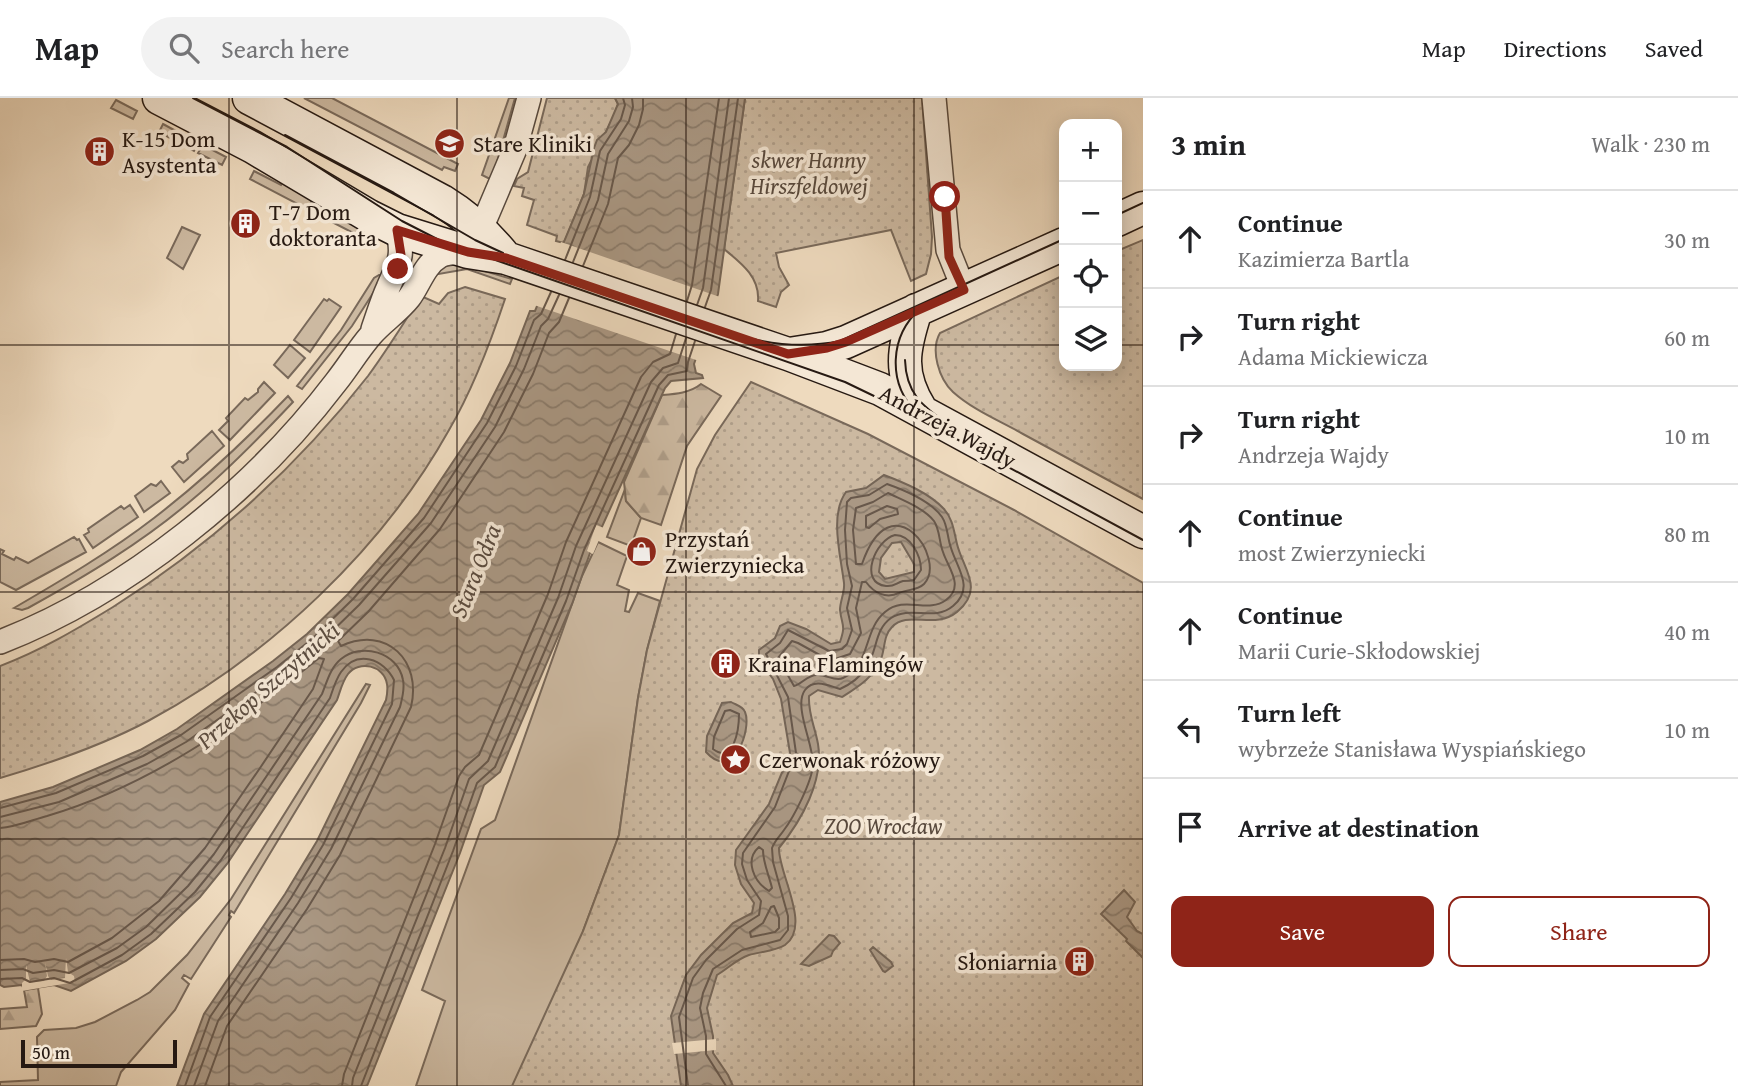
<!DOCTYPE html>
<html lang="en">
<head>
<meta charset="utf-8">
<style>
  :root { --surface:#fff; --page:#f2f2f2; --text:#202124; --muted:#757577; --line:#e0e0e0; --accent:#8f2418 }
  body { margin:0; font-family:"Gentium Book Plus",serif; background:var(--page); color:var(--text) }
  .controls { position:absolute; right:21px; top:21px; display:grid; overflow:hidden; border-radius:14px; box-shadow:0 4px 18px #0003 }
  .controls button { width:63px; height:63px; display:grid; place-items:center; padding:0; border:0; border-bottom:2px solid var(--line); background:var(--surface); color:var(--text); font:35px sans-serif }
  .scale { position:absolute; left:21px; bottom:18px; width:156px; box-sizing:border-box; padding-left:7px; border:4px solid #261912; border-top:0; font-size:19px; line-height:24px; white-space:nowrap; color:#261912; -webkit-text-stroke:5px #f4e7d5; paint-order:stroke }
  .stop { position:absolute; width:21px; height:21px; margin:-16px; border:5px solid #8f2418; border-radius:50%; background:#fff }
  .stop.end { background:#8f2418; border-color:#fff; box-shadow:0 2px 7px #0008 }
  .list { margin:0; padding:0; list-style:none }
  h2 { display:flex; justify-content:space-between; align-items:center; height:91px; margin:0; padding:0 28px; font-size:30px }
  h2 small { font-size:23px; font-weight:400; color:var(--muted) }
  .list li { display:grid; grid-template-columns:46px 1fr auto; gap:21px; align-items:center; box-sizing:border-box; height:98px; padding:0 28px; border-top:2px solid var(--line) }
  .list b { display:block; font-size:26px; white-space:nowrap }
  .list p { margin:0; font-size:23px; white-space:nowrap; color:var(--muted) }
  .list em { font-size:23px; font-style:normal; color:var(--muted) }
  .actions { display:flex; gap:14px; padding:21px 28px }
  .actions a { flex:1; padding:16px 0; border:2px solid var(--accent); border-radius:14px; text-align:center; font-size:24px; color:var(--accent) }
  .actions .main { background:var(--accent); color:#fff }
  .icon { flex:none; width:38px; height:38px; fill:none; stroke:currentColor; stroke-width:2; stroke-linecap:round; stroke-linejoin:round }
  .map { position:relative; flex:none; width:1143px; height:988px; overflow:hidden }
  header { display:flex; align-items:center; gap:42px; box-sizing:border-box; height:98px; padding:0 35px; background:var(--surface); border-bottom:2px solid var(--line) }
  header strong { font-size:33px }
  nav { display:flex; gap:38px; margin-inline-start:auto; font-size:24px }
  .search { width:490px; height:63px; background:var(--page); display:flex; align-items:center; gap:18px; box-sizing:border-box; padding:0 24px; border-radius:38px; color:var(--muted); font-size:26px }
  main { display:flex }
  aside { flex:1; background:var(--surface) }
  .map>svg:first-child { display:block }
  .green { fill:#ccb9a1; stroke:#79695a; stroke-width:2 }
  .forest { fill:url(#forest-firs); stroke:#79695a; stroke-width:2 }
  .park { fill:url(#park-dots); stroke:#79695a; stroke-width:2 }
  .water { fill:url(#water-waves); stroke:#756556; stroke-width:2; fill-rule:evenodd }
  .pier { fill:#eedabe }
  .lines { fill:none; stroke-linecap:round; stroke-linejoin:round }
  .shore { stroke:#68584b; stroke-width:2 }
  .minor-casing { stroke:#58493d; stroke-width:26 }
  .secondary-casing { stroke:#261912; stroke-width:35 }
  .minor { stroke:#f4e7d5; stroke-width:23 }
  .secondary { stroke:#f4e7d5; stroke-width:32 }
  .tram { stroke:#261912; stroke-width:2 }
  .route { stroke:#8f2418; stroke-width:9 }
  .grid { fill:none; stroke:#261912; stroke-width:2; stroke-opacity:0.55 }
  .labels { text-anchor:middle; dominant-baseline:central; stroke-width:7; stroke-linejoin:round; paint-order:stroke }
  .poi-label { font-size:23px; fill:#261912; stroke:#f4e7d5; text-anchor:start }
  .park-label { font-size:23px; font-style:italic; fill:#58493d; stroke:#f4e7d5 }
  .street-label { font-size:23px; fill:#261912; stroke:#f4e7d5 }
  .water-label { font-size:24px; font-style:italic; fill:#5b4c40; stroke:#f4e7d5 }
</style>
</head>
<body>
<header>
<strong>Map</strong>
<div class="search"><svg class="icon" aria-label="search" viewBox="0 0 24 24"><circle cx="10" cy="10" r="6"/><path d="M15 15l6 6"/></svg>Search here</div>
<nav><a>Map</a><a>Directions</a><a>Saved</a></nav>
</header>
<main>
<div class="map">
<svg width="1143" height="988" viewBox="0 0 1143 988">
  <defs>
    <pattern id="forest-firs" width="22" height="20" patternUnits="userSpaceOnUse" patternTransform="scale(1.75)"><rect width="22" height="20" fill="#ccb9a1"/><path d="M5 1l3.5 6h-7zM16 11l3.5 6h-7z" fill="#af9e8a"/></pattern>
    <pattern id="park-dots" width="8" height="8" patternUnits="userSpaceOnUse" patternTransform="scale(1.75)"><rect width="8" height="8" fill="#ccb9a1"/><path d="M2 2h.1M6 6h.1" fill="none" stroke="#af9e8a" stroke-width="1.8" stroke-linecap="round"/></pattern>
    <pattern id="water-waves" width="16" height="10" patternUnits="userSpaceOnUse" patternTransform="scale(1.75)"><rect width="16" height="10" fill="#aa9884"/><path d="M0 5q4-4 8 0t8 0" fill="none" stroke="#8a7b6b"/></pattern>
  </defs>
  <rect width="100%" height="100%" fill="#eedabe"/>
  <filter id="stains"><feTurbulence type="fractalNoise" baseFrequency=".00286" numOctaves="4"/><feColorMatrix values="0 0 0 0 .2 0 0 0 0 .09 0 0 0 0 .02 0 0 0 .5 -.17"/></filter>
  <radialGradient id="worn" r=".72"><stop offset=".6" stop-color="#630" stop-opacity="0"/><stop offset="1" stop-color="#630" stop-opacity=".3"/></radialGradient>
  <path class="green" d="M304,0H332L458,66L455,73L444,69L442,72Z
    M509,0H515L492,82L482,77Z
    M116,2L137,13L133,21L111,10Z
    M163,26L198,45L194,53L159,34Z
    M203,47L226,59L222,67L198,55Z
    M254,73L281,87L284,81L314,99L307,111L250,81Z
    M315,100L335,112L330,122L309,112Z
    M337,113L364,129L359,138L332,124Z
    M182,129L200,137L183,171L167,160Z
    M457,165L512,181L510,186L467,171L433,177L444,167Z
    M379,177L384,178L352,228L302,291L297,288L341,232L374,180Z
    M324,201L327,203L329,201L341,209L310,254L294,242Z
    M290,247L305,260L288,280L274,267Z
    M264,284L275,295L230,342L219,332L228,323L226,320L245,300L248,302L258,294V291Z
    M288,298L293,304C261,338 229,371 193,401C143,444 86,478 28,510L22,512L14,510C62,482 110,454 154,420C202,383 246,342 288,298Z
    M212,333L224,348L184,384L172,369L179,363L183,365L188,361L187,356Z
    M161,383L170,395L144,414L135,398L151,386L156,388Z
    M625,391L626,403L641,420L631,448L607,439Z
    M130,407L138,419L93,450L84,437L89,434L88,431L121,408L124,411Z
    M74,439L77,442L79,441L86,454L16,492L0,484V451L4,453L2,456L14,462L16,459L28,465Z
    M598,444L627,458L617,487L629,492L625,513L629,514L638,495L660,503L647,552L638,600L619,737L583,833L619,988H416L445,903L422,892L481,731L495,722L582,478Z
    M366,586L370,587L361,605L234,815L231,813L229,817L231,819L191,881L184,877L182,880L189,886L175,912L121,974L116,988H0V984L38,982L37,939L44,932L76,930L95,924L137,902L150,894L187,857L231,801Z"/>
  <path class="forest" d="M701,286L721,298L687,348L661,427L641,420L626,403L624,384L662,297C675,296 690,295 701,286Z
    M38,890L42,916L36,928L0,931V911L27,909L24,892Z"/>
  <path class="park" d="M547,0H615L618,6L614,18L588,69L584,96L564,145L556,143L557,138L527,127L534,102L522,98L524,90L514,88L517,81L528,74Z
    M745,0H922L932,139L931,156L926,176L911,183L891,132L776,155L779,169L789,187L781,194L776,209L758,203C760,179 741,165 724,151Z
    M1143,142V401C1103,379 1063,358 1023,336C1000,323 973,312 953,294C939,281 930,252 940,235L1064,177V268H1117V153Z
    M465,189L505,201C490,246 473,291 449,332C382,452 269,558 148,623C101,648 51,665 0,680V568C40,553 77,531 113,509C211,447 297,369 368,278C387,252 404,225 421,198L439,206L448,195Z
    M751,284L868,336L1014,412L1143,485V988H512L583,833L619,737L638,600L647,552L697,371L715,337Z"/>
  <path class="water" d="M615,0H745L718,196L694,266L696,275L702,277L703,280L671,283L665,290L590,455L572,506L500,674L484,687L460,755L367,988H177L204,916L285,796L317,743L386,602C387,597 388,591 387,586C384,567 359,562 348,576C342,584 340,594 337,602L227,766L200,799L156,841L126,863L71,893L54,887L24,892L22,887L4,889L0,887V704L53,689L140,652L177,631L273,563L307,536L348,496L418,416L481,322L510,265L530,213H535L584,96L594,50L597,42L606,34L618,6Z
    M884,377C905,385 929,395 944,411C953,421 954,434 957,446C963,471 985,491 957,514C935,532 908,512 892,529C884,537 885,548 882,558C876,578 858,589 842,599L818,592L809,598C808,616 815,629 818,646C824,682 802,722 779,750C778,775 812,828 785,847C776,853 759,854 749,857C737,861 727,871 717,877L707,910L713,938V955L728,977L733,988H681L671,918L686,877L701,857L733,825L752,815L754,805L741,786L735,767L736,752L769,706L790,655L781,601L773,581L759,562V552L775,540L780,528L788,524L806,531L831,546L840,544C846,526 842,529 840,512C840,503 845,494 844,485C841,459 829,417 846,394L866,390ZM901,444L914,466V474L885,481L879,474L881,460L892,445Z
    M731,604C736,607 743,608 745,614C752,630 734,685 706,654L707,638L722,605Z
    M1124,792L1135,804L1127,819L1137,833L1143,836V860L1126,843L1127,841L1101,816Z
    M829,837L834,838L840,845L833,853L831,858L809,868L801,866Z
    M873,849L891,864L893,868L885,874L883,873L870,852Z"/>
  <path class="pier" d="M561,144L720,199L699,263L534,207Z
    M596,427L604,430L593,456L587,453Z
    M66,860L68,874L74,878L75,884L22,893V885L26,881V867L30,884L44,883L47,878L45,864L48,878L51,882L65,880Z
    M716,941V952L674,956L672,945Z"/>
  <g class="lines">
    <path class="shore" d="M565,162L590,99L600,53L621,21L625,7L623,0
      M573,164L598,102L608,56L629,23L633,9L632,0
      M583,168L608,106L618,60L629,47L639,27L643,11V0
      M687,203L692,187L719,0
      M697,207L703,190L729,0
      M705,209L711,192L738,0
      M888,395C902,402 924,410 934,423C940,432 939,444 943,454C948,470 965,488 946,502C927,516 905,497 885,514C863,532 871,567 843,580C835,584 826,576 817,577C807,577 802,586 794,588L778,560L792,543L798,545L827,561H835L850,556L861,535L856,510L862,484H866C874,495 886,501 899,495C907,491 917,493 924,486C948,461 891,381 862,466H856L853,432L856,410L873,404Z
      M887,408L897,411L898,416L880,421L869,430L866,429V418Z
      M895,437C911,437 921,458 921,472L914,482C910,483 906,483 903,483C896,485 894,489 886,488C858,485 875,442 895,437Z
      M730,612L739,616C739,631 734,667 713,651L714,639L725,613Z
      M0,710L56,695L143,658L181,637L277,569L312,541L353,501L424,420L487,325L516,268L534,222L541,216L551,194
      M0,719L59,704L147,666L186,644L282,576L318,547L359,507L431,425L495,329L524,271L541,228L548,221L559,197
      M0,730C16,729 32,722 47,718C149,688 237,626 319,560L324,561L313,591L260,670L205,750L159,803L112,840L68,864L54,861L35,864L24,861L0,862
      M759,749L763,752C763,765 769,777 772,790L769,793C754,784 744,762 759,749Z
      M774,808L779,820V830L775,834L751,839L750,834L763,825L771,809Z
      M0,872L23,871L33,875L54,872L69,875L117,850L146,829L188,788L214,756L322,596C327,584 330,570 341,561C361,544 398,554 403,582C405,591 402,601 400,609L331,751L298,805L218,923L194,988
      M0,881L22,880L30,884L54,880L70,885L122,857L151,836L195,794L221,762L330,600C333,591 336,581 341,574C357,551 384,561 394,582L392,606L323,747L291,800L210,919L185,988
      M205,988L227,928L307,811L340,757L411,609C422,563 387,527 341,548L338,543L368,514L440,431L504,334L533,276L549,235L559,224L569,200
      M342,988L344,976L435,746L459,678L465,669L479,657L548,496L566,444L641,279L653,264L670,256L676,236
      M352,988L353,980L445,750L469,681L488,663L558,500L576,448L651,284L663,270L678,265L686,240
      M361,988L453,753L477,685L495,669L566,503L584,452L659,287L668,277L687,273L688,264L695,243
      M688,988L679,919L693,880L706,862L737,831L759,817L761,803L747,782L742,766L743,755L775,709L796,655L788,599L766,556L780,545L788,532L829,553L842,551L847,546L852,532L847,510L852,488L847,466L845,432L847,404L851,400L869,397L887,386C904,392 931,403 942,419C948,428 947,439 951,450C957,470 975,490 953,508C934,524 911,507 891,520C867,537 885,570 840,591C829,588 814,580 805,592C793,608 814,647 813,667C812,683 794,719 784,732C780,738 775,742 772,750L773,764L788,818V832L780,842L742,852L713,871L703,895L700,910L706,938V956L726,988"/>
    <defs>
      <path id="minor" d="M934,0L948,152L964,192
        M481,131L515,51L529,0
        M373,231C378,217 382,203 388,190C398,166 405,159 397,132
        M0,544C127,495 254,392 336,284C348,269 358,252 371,237C382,224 398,214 409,200C419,187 424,167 440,158C447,154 458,155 466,154"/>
      <path id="secondary" d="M159,0L253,49L369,118L397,132L468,154L506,160L788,256L880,291L1143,434
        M249,0L442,103C468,119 488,137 506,160
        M1117,122L1143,110
        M916,212C903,252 898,275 921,312
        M789,256L827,250L846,244L1064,146"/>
    </defs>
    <use href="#minor" class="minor-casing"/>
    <use href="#secondary" class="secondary-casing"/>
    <use href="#minor" class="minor"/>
    <use href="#secondary" class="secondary"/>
    <path class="tram" d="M193,0L287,49L402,123L441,143L845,284L903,312L1143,442
      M285,37L394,95L475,142L503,155
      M1117,117L1143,105
      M753,241C783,248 810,249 840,243L1064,141
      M905,262C906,295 922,308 947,325
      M917,315C887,285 889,238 921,210"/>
  </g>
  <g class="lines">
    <path class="route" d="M398,171L401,157L397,132L468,154L506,160L788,256L827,250L846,244L964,192L949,159L945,99"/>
  </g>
  <path class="grid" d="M229,0V988M457,0V988M686,0V988M914,0V988M0,247H1064M1117,247H1143M0,494H1143M0,741H1143"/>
  <defs>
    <symbol id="university-disc" viewBox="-11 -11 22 22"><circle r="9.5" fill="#8f2418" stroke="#f4e7d5"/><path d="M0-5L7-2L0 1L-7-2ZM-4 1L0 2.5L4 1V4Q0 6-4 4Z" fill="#fff"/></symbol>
    <symbol id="building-disc" viewBox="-11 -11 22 22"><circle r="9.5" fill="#8f2418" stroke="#f4e7d5"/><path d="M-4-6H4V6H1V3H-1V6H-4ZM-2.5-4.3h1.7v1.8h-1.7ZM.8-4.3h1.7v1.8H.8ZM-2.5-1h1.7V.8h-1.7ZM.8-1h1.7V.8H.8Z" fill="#fff"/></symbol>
    <symbol id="shop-disc" viewBox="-11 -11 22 22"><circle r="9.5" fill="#8f2418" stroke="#f4e7d5"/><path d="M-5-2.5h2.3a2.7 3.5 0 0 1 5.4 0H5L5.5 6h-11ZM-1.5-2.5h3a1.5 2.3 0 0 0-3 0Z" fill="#fff"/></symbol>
    <symbol id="sight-disc" viewBox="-11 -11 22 22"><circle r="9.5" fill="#8f2418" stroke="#f4e7d5"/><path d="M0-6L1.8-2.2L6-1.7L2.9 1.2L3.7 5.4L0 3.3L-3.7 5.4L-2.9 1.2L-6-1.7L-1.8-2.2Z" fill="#fff"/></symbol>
  </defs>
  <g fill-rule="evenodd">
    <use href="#university-disc" x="432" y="28" width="35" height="35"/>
    <use href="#building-disc" x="82" y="36" width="35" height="35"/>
    <use href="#building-disc" x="228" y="108" width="35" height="35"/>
    <use href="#shop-disc" x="624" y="436" width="35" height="35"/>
    <use href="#building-disc" x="708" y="548" width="35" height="35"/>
    <use href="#sight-disc" x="718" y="644" width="35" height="35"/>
    <use href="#building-disc" x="1062" y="846" width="35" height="35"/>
  </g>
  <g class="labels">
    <g class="poi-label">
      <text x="122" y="40">K-15 Dom<tspan x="122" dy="26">Asystenta</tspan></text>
      <text x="473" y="45">Stare Kliniki</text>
      <text x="269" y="113">T-7 Dom<tspan x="269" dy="26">doktoranta</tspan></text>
      <text x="665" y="440">Przystań<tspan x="665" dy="26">Zwierzyniecka</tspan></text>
      <text x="748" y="565">Kraina Flamingów</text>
      <text x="759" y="661">Czerwonak różowy</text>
      <text x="1057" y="863" text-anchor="end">Słoniarnia</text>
    </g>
    <g class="park-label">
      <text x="809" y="61">skwer Hanny<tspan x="809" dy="26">Hirszfeldowej</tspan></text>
      <text x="883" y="727">ZOO Wrocław</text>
    </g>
    <g class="street-label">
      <text transform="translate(948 328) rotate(28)">Andrzeja Wajdy</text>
    </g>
    <g class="water-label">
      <text transform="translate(475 473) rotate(-68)">Stara Odra</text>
      <text transform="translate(268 587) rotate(-41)">Przekop Szczytnicki</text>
    </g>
  </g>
  <rect width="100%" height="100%" filter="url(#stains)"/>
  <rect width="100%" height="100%" fill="url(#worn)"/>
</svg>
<div class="controls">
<button>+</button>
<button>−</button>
<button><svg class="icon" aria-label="locate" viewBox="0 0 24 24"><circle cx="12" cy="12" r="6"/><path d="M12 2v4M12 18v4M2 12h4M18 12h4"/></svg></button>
<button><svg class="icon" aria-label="layers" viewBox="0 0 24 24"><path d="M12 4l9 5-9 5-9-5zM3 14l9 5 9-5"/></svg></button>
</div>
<div class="scale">50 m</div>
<div class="stop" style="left:945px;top:99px"></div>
<div class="stop end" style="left:398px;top:171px"></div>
</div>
<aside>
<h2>3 min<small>Walk · 230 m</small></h2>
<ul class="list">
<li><svg class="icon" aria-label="ahead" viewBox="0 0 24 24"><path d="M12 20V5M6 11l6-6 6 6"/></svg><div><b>Continue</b><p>Kazimierza Bartla</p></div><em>30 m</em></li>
<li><svg class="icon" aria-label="right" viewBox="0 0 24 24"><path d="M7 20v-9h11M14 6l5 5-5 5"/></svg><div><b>Turn right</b><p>Adama Mickiewicza</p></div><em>60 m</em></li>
<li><svg class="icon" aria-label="right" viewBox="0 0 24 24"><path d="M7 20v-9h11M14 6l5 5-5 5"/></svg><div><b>Turn right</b><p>Andrzeja Wajdy</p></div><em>10 m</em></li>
<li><svg class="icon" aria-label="ahead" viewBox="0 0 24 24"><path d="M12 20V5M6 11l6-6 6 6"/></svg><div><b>Continue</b><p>most Zwierzyniecki</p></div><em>80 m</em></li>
<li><svg class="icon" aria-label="ahead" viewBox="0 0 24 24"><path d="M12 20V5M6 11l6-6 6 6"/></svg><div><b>Continue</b><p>Marii Curie-Skłodowskiej</p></div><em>40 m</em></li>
<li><svg class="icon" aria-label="left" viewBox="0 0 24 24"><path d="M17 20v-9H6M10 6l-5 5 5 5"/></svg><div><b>Turn left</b><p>wybrzeże Stanisława Wyspiańskiego</p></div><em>10 m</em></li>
<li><svg class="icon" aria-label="arrive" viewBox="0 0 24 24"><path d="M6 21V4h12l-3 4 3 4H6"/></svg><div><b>Arrive at destination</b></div></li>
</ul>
<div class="actions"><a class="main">Save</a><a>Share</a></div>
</aside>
</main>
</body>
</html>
